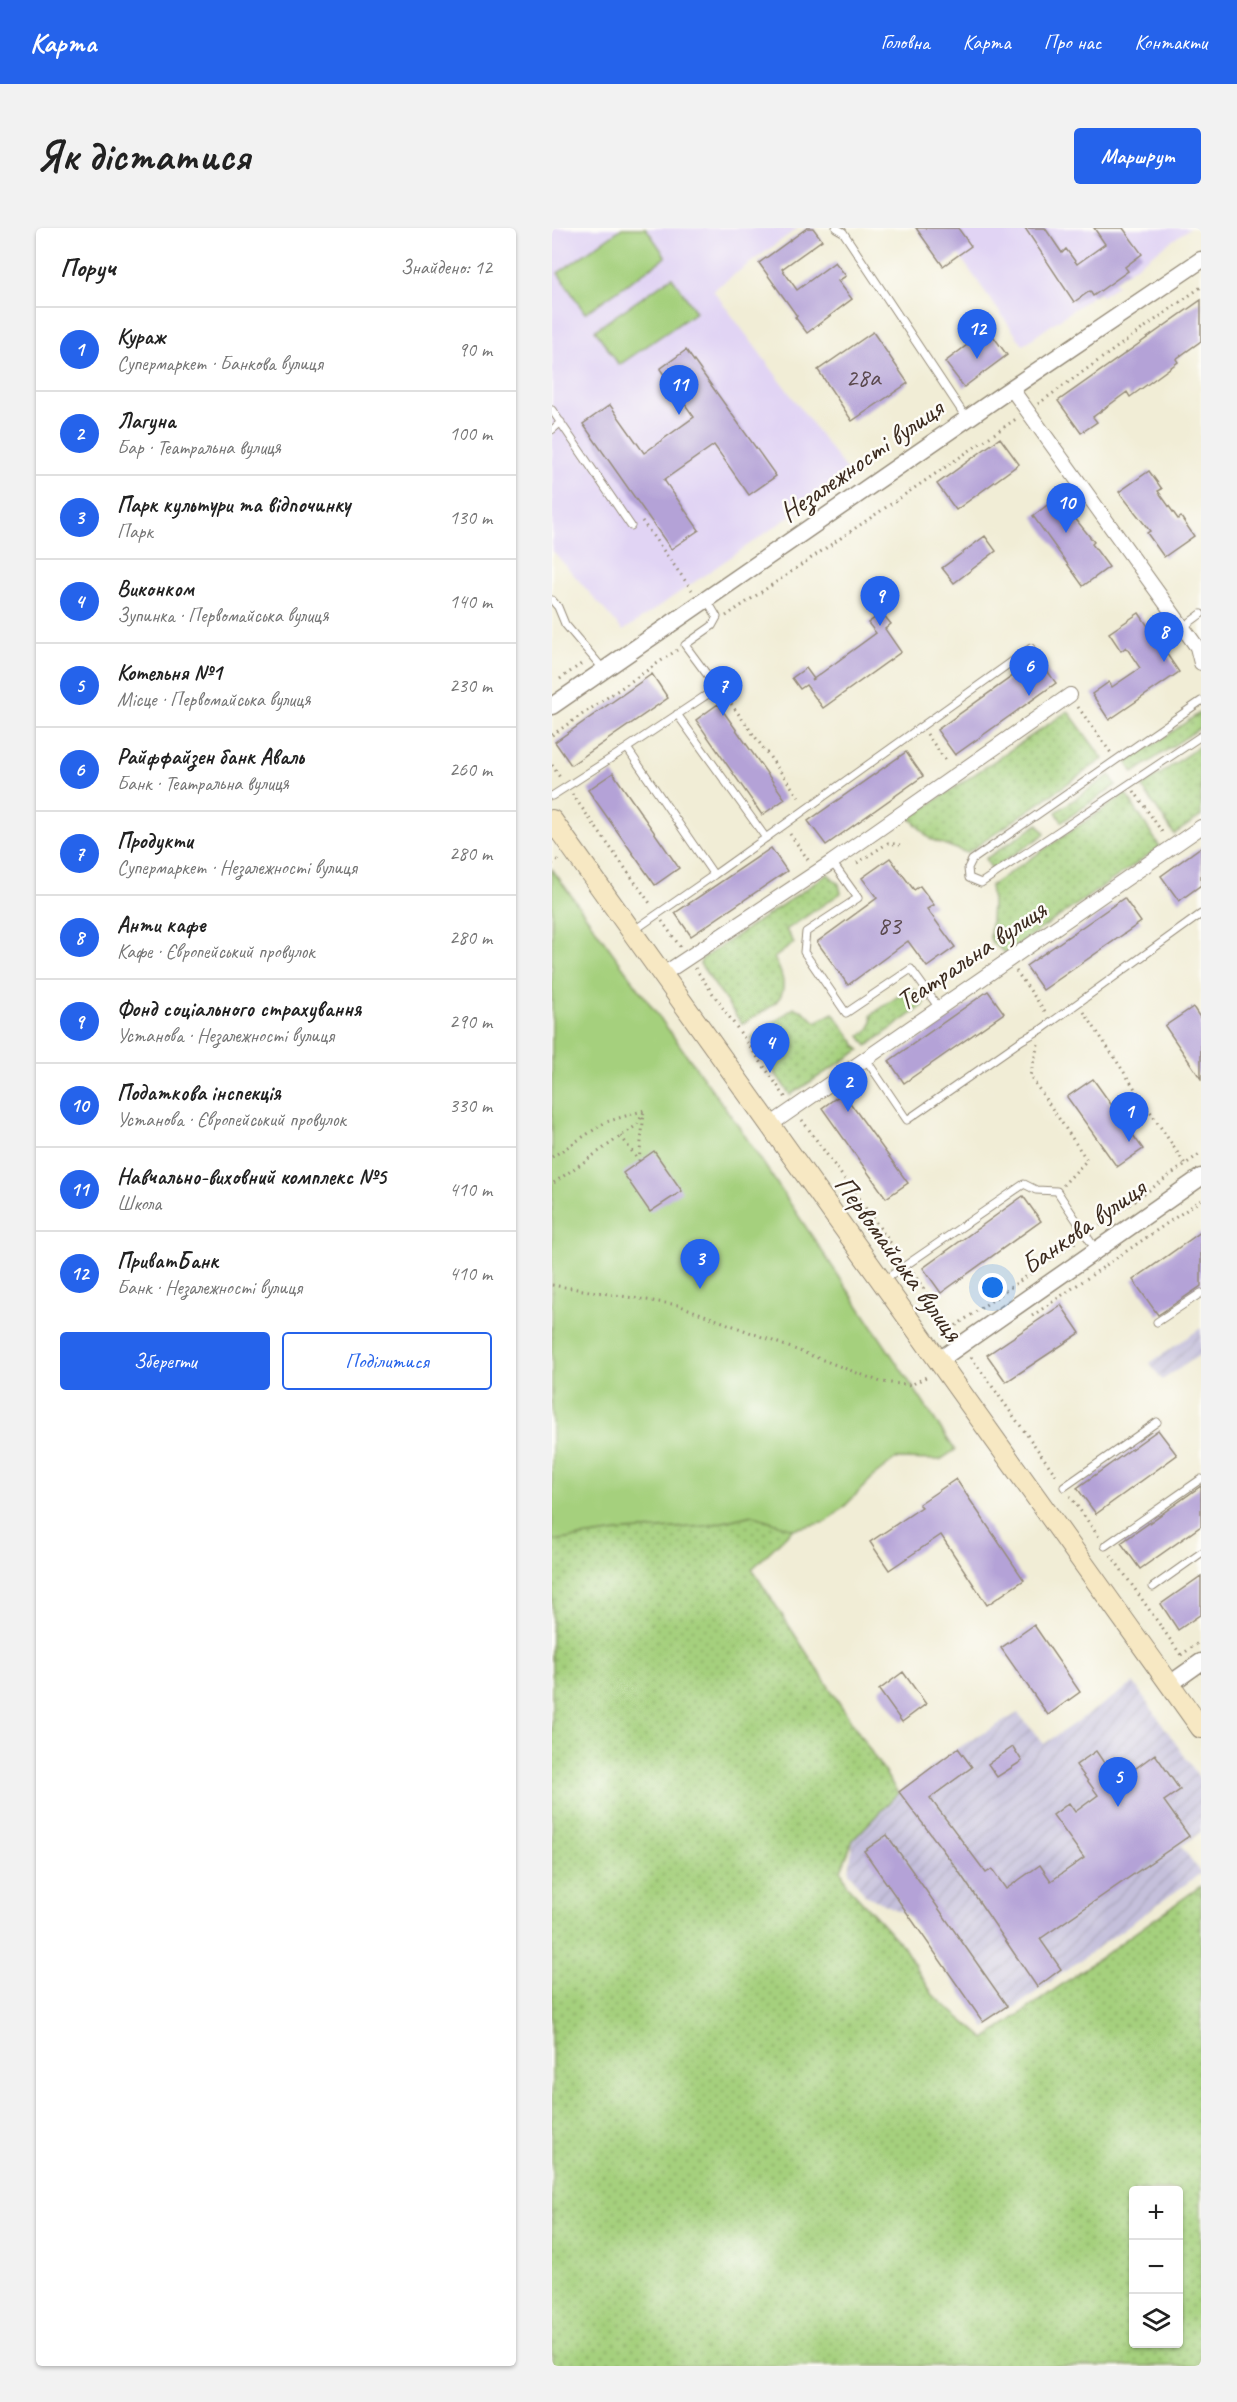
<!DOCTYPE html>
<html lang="uk">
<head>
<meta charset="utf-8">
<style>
  :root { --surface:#fff; --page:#f2f2f2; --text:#222; --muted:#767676; --line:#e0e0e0; --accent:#2563eb }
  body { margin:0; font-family:Caveat,sans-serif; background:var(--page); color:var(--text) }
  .controls { position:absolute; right:18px; bottom:18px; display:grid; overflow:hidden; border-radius:6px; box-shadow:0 2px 4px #0004 }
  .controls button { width:54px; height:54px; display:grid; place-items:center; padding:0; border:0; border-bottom:2px solid var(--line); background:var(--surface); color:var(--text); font:30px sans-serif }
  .you { position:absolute; left:441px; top:1060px; width:21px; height:21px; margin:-15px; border:4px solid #fff; border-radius:50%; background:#1a73e8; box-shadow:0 0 0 9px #1a73e833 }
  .badge { display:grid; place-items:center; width:39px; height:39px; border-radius:50%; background:var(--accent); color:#fff; font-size:20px; font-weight:700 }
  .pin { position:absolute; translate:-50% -50px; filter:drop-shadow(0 2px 3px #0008) }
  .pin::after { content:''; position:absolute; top:32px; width:21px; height:18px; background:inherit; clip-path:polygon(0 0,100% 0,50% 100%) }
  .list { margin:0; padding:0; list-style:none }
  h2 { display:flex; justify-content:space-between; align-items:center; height:78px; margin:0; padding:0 24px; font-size:26px }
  h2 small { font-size:20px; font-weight:400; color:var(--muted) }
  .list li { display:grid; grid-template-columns:39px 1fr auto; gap:18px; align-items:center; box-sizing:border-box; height:84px; padding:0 24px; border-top:2px solid var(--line) }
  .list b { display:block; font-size:22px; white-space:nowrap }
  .list p { margin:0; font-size:20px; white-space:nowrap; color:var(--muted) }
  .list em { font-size:20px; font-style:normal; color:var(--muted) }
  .actions { display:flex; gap:12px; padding:18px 24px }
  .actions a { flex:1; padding:14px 0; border:2px solid var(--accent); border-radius:6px; text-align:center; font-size:21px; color:var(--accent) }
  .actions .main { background:var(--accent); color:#fff }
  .icon { flex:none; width:33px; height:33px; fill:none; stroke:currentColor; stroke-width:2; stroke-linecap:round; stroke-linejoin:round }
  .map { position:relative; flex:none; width:649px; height:2138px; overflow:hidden; border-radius:6px }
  header { display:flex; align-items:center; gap:36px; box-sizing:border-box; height:84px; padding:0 30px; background:var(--accent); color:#fff }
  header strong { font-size:28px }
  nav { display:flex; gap:33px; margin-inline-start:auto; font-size:21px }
  .intro { display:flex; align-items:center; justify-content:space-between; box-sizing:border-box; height:144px; padding:0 36px }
  h1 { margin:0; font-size:42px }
  .button { padding:15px 27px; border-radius:6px; background:var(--accent); color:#fff; font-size:21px; font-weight:700 }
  main { display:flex; gap:36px; padding:0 36px }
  aside { flex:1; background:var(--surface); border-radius:6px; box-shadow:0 2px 4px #0004 }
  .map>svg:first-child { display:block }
  .built { fill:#e1d4f4 }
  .industrial { fill:url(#industrial-furrows) }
  .grass { fill:url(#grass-dots); stroke:#707d4e; stroke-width:1.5; fill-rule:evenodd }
  .park { fill:#a5d07d; stroke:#707d4e; stroke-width:1.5 }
  .building { fill:#b4a2d7 }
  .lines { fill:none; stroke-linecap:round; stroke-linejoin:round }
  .service-casing { stroke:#968c7a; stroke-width:9 }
  .minor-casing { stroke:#968c7a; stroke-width:16 }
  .tertiary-casing { stroke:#968c7a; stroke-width:19 }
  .secondary-casing { stroke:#968c7a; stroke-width:22 }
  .path { stroke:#968c7a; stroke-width:3; stroke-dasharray:1.5 4.5; stroke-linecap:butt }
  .service { stroke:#fff; stroke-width:7 }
  .minor { stroke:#fff; stroke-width:14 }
  .tertiary { stroke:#fff; stroke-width:16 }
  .secondary { stroke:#f7e8c3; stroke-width:20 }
  .labels { text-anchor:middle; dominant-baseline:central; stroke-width:5; stroke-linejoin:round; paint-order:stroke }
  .number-label { font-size:26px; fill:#59484c }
  .street-label { font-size:28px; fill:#3b2a1e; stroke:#fdfcf7 }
</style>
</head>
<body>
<header>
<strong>Карта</strong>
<nav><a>Головна</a><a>Карта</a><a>Про нас</a><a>Контакти</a></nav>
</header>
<div class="intro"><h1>Як дістатися</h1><a class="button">Маршрут</a></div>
<main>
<aside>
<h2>Поруч<small>Знайдено: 12</small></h2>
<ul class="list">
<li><span class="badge">1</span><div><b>Кураж</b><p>Супермаркет · Банкова вулиця</p></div><em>90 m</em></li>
<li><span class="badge">2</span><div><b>Лагуна</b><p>Бар · Театральна вулиця</p></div><em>100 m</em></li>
<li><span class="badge">3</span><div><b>Парк культури та відпочинку</b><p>Парк</p></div><em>130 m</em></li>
<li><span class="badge">4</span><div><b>Виконком</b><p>Зупинка · Первомайська вулиця</p></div><em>140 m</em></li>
<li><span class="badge">5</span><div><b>Котельня №1</b><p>Місце · Первомайська вулиця</p></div><em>230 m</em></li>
<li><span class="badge">6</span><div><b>Райффайзен банк Аваль</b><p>Банк · Театральна вулиця</p></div><em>260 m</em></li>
<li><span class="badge">7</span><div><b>Продукти</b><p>Супермаркет · Незалежності вулиця</p></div><em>280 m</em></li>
<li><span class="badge">8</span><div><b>Анти кафе</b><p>Кафе · Європейський провулок</p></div><em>280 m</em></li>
<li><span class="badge">9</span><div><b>Фонд соціального страхування</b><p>Установа · Незалежності вулиця</p></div><em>290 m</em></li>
<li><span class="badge">10</span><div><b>Податкова інспекція</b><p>Установа · Європейський провулок</p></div><em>330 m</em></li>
<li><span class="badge">11</span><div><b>Навчально-виховний комплекс №5</b><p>Школа</p></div><em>410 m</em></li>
<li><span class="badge">12</span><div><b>ПриватБанк</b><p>Банк · Незалежності вулиця</p></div><em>410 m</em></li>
</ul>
<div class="actions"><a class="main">Зберегти</a><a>Поділитися</a></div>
</aside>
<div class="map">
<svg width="649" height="2138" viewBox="0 0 649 2138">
  <defs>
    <pattern id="industrial-furrows" width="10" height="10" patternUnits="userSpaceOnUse" patternTransform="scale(1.5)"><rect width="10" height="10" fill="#c5c0db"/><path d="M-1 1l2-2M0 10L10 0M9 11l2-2" fill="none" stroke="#aaa5bc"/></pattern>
    <pattern id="grass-dots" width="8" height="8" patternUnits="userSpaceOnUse" patternTransform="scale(1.5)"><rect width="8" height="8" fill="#a5d07d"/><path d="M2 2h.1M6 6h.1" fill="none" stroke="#88a966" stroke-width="1.8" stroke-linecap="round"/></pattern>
  </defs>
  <rect width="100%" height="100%" fill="#fdfcf7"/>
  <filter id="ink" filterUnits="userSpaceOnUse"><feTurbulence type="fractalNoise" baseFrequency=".0167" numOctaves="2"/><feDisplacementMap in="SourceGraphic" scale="12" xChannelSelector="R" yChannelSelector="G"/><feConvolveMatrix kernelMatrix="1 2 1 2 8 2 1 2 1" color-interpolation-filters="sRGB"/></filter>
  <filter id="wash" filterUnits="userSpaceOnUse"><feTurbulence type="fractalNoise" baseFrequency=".008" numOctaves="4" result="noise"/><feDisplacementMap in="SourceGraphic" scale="24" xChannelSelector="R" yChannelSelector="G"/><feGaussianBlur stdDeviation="1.35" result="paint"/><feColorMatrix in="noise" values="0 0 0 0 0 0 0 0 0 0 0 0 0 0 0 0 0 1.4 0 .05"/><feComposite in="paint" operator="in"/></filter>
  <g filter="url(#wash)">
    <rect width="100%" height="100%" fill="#f1edd6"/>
    <path class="built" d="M0,0H246L161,62L298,247L71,403L0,322Z
      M364,0H638L562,53L565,57L550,68L546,64L471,117L407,27L391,38Z"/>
    <path class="industrial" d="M649,1100V1126L610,1152L598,1135Z
      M582,1455L649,1552V1604L629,1618L649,1645L434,1800L354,1686L313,1667L297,1644L301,1612L346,1565L406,1520L466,1485L492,1516Z"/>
    <path class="grass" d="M516,483L551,531L415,625L378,611L358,590Z
      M649,484V499L581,545L575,535Z
      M649,517V588L622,606L590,559Z
      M558,547L564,557L510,594L504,584Z
      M574,566L608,619L454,725L441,716L438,710L440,674L438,658Z
      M486,596L493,606L440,641L433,631Z
      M276,646L287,656L289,665L234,702L242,715L222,730C245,771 222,776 190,796L148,736L150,731Z
      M358,760L367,764L373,774L371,778L315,818L308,808C316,803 323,797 319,787Z
      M242,780L251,783L264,794L281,785L308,822L238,867L199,810Z
      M200,1287L241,1301L200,1341L346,1565L301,1612L289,1642L295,1657L351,1718L381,1767L433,1811L649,1658V2138H0V1313L73,1303L154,1298ZM582,1962H626V2116H582Z"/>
    <path class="park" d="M70,0H94L114,29L33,85L6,45Z
      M120,49L144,84L67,137L43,102Z
      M0,641L187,899L403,1222L388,1232L344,1231L322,1248L292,1279L274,1294L241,1301L200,1287L154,1298L73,1303L0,1313Z"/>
    <g id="blocks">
      <path class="building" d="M255,0H261L270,12L230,41L245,62L283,34L294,48L286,53L300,71L255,105L243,89L245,88L207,35Z
        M364,0H406L419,18L391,38Z
        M473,0H493L510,25L514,21L525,36L553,16L542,0H571L590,26L573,39L576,43L541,68L538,63L522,74Z
        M649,72V113L624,131L626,134L578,169L575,164L541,189L545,194L529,205L506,173Z
        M436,101L455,127L412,159L393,134Z
        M321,104L356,155L300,193L266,142Z
        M134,122L224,248L197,267L162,217L112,252L147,302L119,321L31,196L58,177L92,225L142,189L108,141Z
        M448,210L467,236L404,282L385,256Z
        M597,243L610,261L606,263L626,291L629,289L642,308L612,329L595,305L598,303L567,264Z
        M506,269L542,314L540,316L557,339L531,358L481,288Z
        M433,308L444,323L402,355L390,340Z
        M330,385L339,396L333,401L349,424L271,480L254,457L248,461L240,450L254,440L262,451L260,452L324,405L316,395Z
        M587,385L627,444L557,492L540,466L557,454L560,459L588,440L574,419L569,423L557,405Z
        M486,430L504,455L403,527L385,502Z
        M100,446L116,470L19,537L3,514Z
        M166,476L233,571L210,587L144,492Z
        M354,524L371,548L274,617L256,593Z
        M61,545L127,640L103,657L36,562Z
        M649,619V657L627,673L609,648Z
        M219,620L235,643L139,708L123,685Z
        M338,630L362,662L368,658L382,677L375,681L403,719L375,739L356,713L296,757L265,714L325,670L310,650Z
        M572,670L589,694L491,762L474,738Z
        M436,763L452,785L352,855L337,833Z
        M641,779L649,791V851L613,798Z
        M541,851L591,921L565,939L515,869Z
        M291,865L356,955L334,970L270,880Z
        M102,923L130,963L98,984L71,945Z
        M471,968L489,993L389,1065L371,1040Z
        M649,1004V1058L606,1087L581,1052Z
        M509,1077L528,1105L454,1154L435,1127Z
        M606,1202L625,1227L544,1286L525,1260Z
        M404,1251L472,1352L435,1377L389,1307L337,1342L318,1314L370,1279L367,1276Z
        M649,1258V1298L588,1341L569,1315Z
        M649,1348V1386L626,1402L609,1376Z
        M482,1397L528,1464L496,1487L449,1420Z
        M351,1444L374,1476L350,1494L327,1462Z
        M461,1519L470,1533L445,1549L436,1536Z
        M406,1520L420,1539L378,1570L434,1645L440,1641L454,1661L488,1637L499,1653L532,1630L501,1587L517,1575L523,1584L546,1567L524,1537L544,1523L565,1554L603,1526L628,1562L612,1573L637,1608L488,1711L509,1741L485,1759L405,1641L347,1564Z
        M335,1607L455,1778L431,1794L312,1623Z"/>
    </g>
  </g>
  <g filter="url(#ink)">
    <use href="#blocks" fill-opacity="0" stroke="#968c7a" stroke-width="1.5"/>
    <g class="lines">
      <defs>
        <path id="service" d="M284,0L291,4L415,191
          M0,182L79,298
          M0,202L9,194
          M0,372L6,379L13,396L52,442
          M630,400L649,386
          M649,473L420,632L416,640L417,650L429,655L649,508
          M125,486L214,610
          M0,568L75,520
          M280,634L306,670L254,704L252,724L294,785L359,741L387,780
          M162,647L479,420
          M81,703L162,647L75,520L165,460L133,417L160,398L165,389L155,372
          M313,830L355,892L470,812L490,801L649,686
          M331,1053L472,956L484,962L505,963L544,1022
          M605,1094L649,1065
          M512,1259L605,1194
          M553,1318L649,1251
          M601,1359L649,1325"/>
        <path id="minor" d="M459,160L645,419L649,435
          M110,747L280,634L518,467
          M218,897L649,599"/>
        <path id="tertiary" d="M0,478L448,168L649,32
          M386,1133L649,949
          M618,1456L649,1434"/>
        <path id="secondary" d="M0,592L649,1500"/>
      </defs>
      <use href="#service" class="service-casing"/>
      <use href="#minor" class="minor-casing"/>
      <use href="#tertiary" class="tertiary-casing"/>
      <use href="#secondary" class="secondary-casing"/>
      <path class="path" d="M486,176L649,59
        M90,293L140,362
        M174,388L464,191
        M8,451L32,434
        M172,466L249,572
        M526,479L559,525
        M375,506L395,535
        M0,507L125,422
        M0,537L9,551
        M582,563L612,607
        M20,566L100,678
        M238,606L257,633
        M305,635L336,615L348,617
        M0,636L8,630
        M110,693L129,720
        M433,721L438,728
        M143,740L234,870
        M464,743L495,786
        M532,784L633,936
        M486,816L478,848L535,932L511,957
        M250,892L348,1028
        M69,908L86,932
        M0,929L54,894L93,882L85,897L0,956
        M87,933L92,885
        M543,1001L649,925
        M361,1045L401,1104
        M0,1057L126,1077L329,1154L359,1157L376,1148
        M480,1088L649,972
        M399,1101L525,1013
        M419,1129L506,1250
        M518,1268L547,1309
        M559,1327L631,1430
        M629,1427L649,1413"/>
      <use href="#service" class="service"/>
      <use href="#minor" class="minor"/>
      <use href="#tertiary" class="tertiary"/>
      <use href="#secondary" class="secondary"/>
    </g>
  </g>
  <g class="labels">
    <g class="number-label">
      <text x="311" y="149">28а</text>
      <text x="337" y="697">83</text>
    </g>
    <g class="street-label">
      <text transform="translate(309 232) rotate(-35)">Незалежності вулиця</text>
      <text transform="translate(419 727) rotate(-34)">Театральна вулиця</text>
      <text transform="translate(531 998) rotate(-35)">Банкова вулиця</text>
      <text transform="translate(347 1030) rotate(54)">Первомайська вулиця</text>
    </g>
  </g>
</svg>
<div class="controls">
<button>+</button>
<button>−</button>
<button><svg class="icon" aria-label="layers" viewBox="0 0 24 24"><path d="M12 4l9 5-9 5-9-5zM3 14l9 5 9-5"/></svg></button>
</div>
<div class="you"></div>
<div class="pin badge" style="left:577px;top:914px">1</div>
<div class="pin badge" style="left:296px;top:884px">2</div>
<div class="pin badge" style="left:148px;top:1061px">3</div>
<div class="pin badge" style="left:218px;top:845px">4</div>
<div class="pin badge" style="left:566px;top:1579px">5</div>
<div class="pin badge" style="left:477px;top:468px">6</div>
<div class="pin badge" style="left:171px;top:488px">7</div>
<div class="pin badge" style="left:612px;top:434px">8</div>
<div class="pin badge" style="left:328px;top:398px">9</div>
<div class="pin badge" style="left:514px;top:305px">10</div>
<div class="pin badge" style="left:127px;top:187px">11</div>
<div class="pin badge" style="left:425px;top:131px">12</div>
</div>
</main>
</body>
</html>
